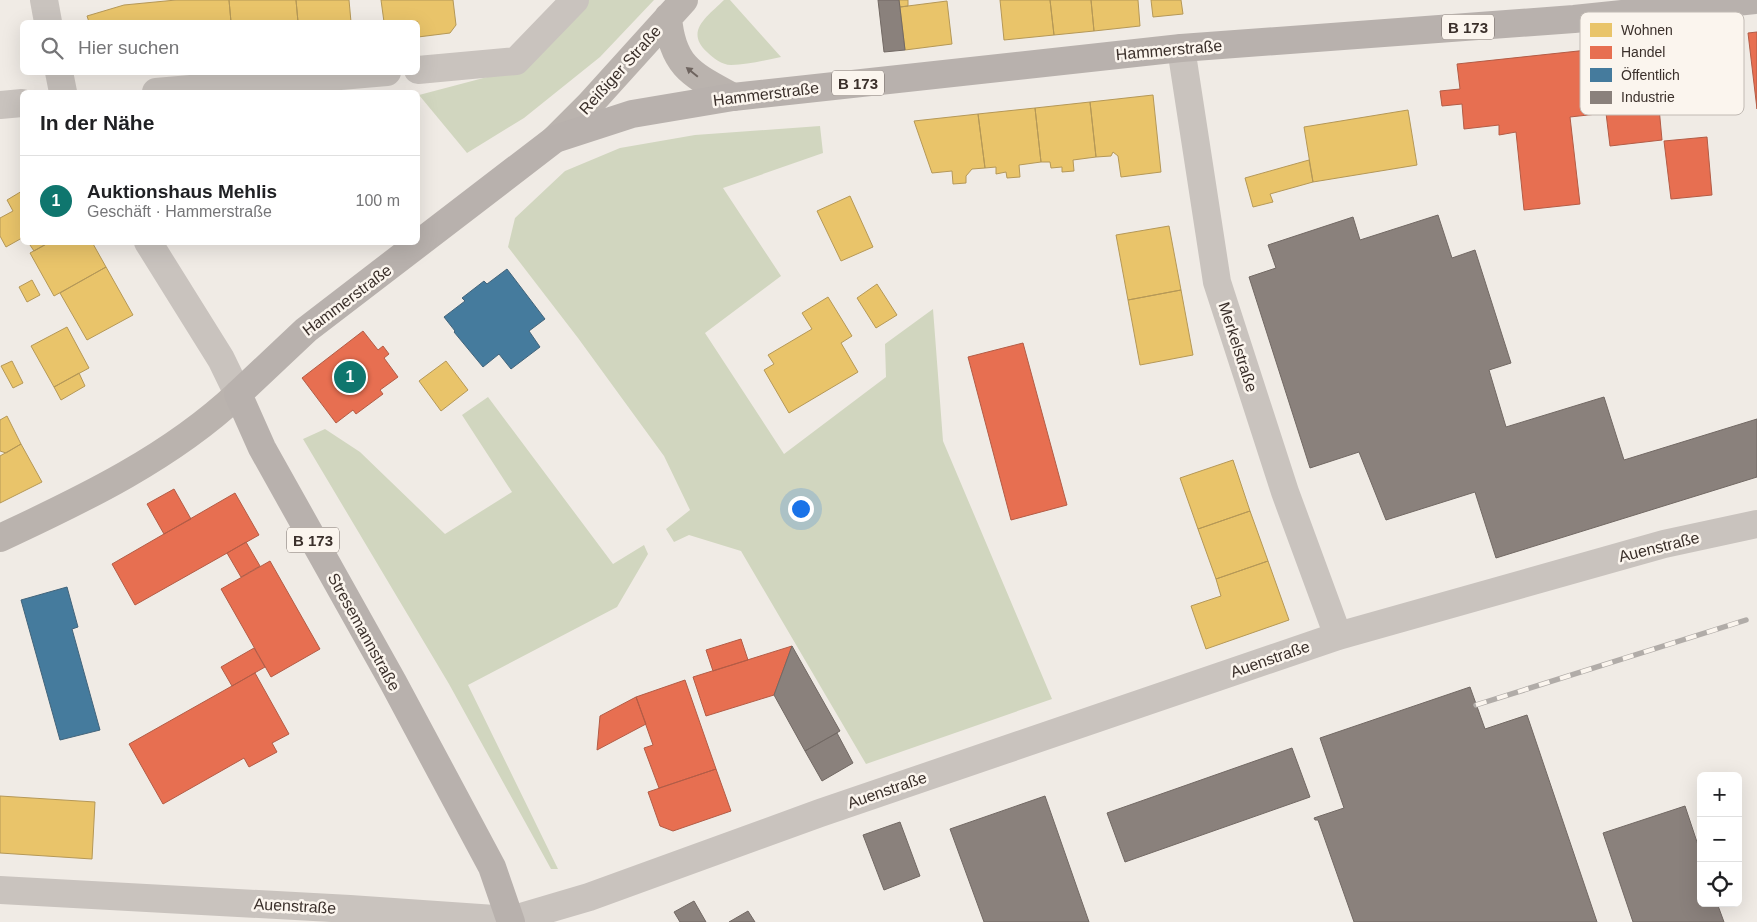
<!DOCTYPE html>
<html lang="de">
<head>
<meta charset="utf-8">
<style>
  :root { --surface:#fff; --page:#f2f2f2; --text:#202124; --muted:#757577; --line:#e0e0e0; --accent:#0f766e }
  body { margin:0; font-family:Arial,sans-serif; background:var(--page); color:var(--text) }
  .controls { position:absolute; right:15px; bottom:15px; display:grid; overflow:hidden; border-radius:8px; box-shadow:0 5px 20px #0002 }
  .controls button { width:45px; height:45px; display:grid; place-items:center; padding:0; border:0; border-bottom:1px solid var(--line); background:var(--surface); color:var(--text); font:25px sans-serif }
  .you { position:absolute; left:800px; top:508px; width:18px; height:18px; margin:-12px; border:4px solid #fff; border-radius:50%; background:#1a73e8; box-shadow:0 0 0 8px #1a73e833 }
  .badge { display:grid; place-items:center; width:32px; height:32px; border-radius:50%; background:var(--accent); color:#fff; font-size:16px; font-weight:700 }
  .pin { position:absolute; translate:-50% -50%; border:2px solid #fff; box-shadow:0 1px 5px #0006 }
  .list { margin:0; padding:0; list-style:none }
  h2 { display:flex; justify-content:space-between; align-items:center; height:65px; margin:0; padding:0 20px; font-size:21px }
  h2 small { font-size:16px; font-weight:400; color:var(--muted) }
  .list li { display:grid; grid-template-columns:32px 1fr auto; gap:15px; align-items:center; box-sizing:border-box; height:90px; padding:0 20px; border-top:1px solid var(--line) }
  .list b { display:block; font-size:19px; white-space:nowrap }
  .list p { margin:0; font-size:16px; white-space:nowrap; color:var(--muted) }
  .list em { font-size:16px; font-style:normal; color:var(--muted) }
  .icon { flex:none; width:28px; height:28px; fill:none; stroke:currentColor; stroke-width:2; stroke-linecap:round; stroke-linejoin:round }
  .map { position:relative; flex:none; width:1757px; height:922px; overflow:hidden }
  .search { position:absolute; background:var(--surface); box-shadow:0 5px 20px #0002; left:20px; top:20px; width:400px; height:55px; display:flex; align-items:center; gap:12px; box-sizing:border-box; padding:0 18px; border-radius:8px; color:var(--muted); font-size:19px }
  .panel { position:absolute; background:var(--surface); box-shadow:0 5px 20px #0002; left:20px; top:90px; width:400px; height:155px; border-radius:8px }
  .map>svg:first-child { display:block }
  .green { fill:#d1d6bf }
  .homes { fill:#e9c46a; stroke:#b59857 }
  .shops { fill:#e76f51; stroke:#b35c46 }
  .public { fill:#457b9d; stroke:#42647b }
  .industry { fill:#8a817c; stroke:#726964 }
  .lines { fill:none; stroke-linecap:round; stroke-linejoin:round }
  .street { stroke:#c9c3be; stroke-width:28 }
  .secondary { stroke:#bab3ae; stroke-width:28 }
  .primary { stroke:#b8b1ad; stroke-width:28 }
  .rail-casing { stroke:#b1aca8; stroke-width:5.5 }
  .rail { stroke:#fbf5ee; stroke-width:4; stroke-dasharray:11; stroke-linecap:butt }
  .oneway { fill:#6e645f }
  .labels { text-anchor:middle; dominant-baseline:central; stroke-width:5; stroke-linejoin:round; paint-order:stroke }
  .shield { fill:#fbf5ee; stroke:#756b66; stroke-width:1 }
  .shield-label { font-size:15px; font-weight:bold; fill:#3b302b }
  .street-label { font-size:16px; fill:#3b302b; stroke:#fbf5ee }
  .key { fill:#fbf5ee; stroke:#c1bab4; stroke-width:1 }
  .key-label { font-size:14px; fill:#3b302b }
</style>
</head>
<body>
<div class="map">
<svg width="1757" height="922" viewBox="0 0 1757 922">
  <rect width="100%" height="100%" fill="#f0ebe5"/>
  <path class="green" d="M586,0H654L600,57L524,118L467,153L419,95L521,68Z
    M724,0H730L781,57C765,60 747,65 731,65C722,65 713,58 707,52C684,31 708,16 724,0Z
    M820,126L823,153L723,188L781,276L705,333L784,454L886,377L885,344L933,309L943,441L1052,699L866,764L741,551L689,535L674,542L666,529L690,510L664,456L578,338L508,247L515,218L565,171L620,148L695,135Z
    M488,397L613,564L644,545L648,554L617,607L468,685L558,869H551L449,684L303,439L325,429L360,452L445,534L512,492L462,415Z"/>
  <path class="homes" d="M176,0H229L231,22H89L87,16L124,5Z
    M229,0H296L298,22H231Z
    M296,0H349L351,22H298Z
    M381,0H453L456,25L450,33L418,37V22H384Z
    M899,0H908V6L900,7Z
    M1000,0H1050L1054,35L1004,40Z
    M1050,0H1091L1094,31L1054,35Z
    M1091,0H1138L1140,26L1094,31Z
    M1151,0H1181L1183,14L1153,17Z
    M947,1L952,44L905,50L900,7Z
    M1153,95L1161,172L1121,177L1118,156L1113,152L1111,156L1096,157L1090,102Z
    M1090,102L1096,157L1073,160L1074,171L1062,172V167L1051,168L1050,162H1041L1035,108Z
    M1035,108L1041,162L1019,165L1020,177L1007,178L1006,172L996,174V167L985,168L978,114Z
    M1408,110L1417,165L1313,182L1304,127Z
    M978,114L985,168L972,169L966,176V183L953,184L952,171L932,173L914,121Z
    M1309,160L1313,182L1270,194L1273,202L1253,207L1245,178Z
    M22,191V238L6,247L0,236V218L13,211L7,200Z
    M850,196L873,247L841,261L817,211Z
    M1169,226L1181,290L1128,300L1116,235Z
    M28,242H50L34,251Z
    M50,242H92L106,267L54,296L30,253Z
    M106,267L133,315L87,340L60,293Z
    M32,280L40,295L27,302L19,287Z
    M877,284L897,315L876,328L857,298Z
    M1181,290L1193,355L1140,365L1128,300Z
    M828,297L852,336L841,343L858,372L789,413L764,370L774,364L768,355L812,329L802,313Z
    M67,327L89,368L54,387L31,346Z
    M12,361L23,383L13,388L1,366Z
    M446,361L468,390L441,411L419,381Z
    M79,373L85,386L61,400L54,387Z
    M7,416L21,444L6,453L0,451V420Z
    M21,444L42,482L0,503V456Z
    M1233,460L1250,511L1198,529L1180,478Z
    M1250,511L1268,561L1216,579L1198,529Z
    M1268,561L1289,620L1206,649L1191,606L1221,596L1216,579Z
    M0,796L95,802L92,859L0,853Z"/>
  <path class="shops" d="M1757,32V109L1748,33Z
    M1653,43L1662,140L1610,146L1606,113L1570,117L1580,204L1524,210L1516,132L1499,135V125L1464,129L1462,104L1442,106L1440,91L1460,89L1457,64Z
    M1707,137L1712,195L1671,199L1664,141Z
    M363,331L378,350L383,346L389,354L384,358L398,377L380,390L383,394L356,414L353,410L336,423L302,378Z
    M1023,343L1067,505L1011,520L968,357Z
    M174,489L191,519L164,534L147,504Z
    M235,493L259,535L135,605L112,564Z
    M246,542L260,566L241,577L227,553Z
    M270,561L320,649L271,677L221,589Z
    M741,639L748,660L713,671L706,650Z
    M792,646L774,695L706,716L693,677Z
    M254,648L265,667L232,686L221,667Z
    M255,673L289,734L272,743L277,752L249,767L244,758L163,804L129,744Z
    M685,680L716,769L659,788L644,748L653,745L636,697Z
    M636,697L646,724L597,750L600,716Z
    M716,769L731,811L673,831L660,826L648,792Z"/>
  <path class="public" d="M507,269L545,319L529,331L540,347L511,369L499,354L483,367L454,332L455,331L444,317L465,301L462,298L484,281L487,284Z
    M67,587L78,627L72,629L100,730L60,740L21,600Z"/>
  <path class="industry" d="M878,0H899L905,50L884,52Z
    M1438,215L1452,258L1475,250L1511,363L1489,370L1506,427L1604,397L1624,460L1757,419V477L1496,558L1475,492L1386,520L1359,452L1310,468L1249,277L1276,268L1268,245L1353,217L1360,240Z
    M792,646L840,731L805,751L774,695Z
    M1470,687L1485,729L1527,715L1597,922H1354L1318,820H1315L1314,818L1344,808L1320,738Z
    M837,733L853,763L822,781L805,751Z
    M1292,748L1310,797L1125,862L1107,813Z
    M1045,796L1089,922H984L950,829Z
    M1685,806L1701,854V903H1717L1724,922H1633L1603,833Z
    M900,822L920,876L884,890L863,835Z
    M694,901L706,922H680L674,912Z
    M748,911L755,922H729Z"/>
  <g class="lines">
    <path class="street" d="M44,0L48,22
      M1181,48L1217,282L1285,492L1338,636
      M418,70L516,61L575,0
      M59,72L63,92
      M156,92L387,72
      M0,105L22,103
      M148,242L221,359L238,394
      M0,890L350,909L511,920L589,897L820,813L1338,636L1664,544L1757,524"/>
    <path class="secondary" d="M668,17C672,67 693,75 733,97
      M555,139L590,104L684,0
      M0,538C84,499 171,457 238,394"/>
    <path class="primary" d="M511,922L492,867L393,682L262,448L238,394L306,330L555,139L632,114L733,97L1181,48L1574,19L1755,0"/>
    <defs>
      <path id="rail" d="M1476,705L1746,620"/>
    </defs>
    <use href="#rail" class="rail-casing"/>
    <use href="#rail" class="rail"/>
  </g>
  <defs><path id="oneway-solid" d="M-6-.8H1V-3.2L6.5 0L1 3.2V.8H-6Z" transform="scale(1.25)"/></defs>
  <use class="oneway" href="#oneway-solid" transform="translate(692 72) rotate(-141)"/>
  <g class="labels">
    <g class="shield">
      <rect x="1442" y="14.5" width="52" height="25" rx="4"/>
      <rect x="832" y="70.5" width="52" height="25" rx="4"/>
      <rect x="287" y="527.5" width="52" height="25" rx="4"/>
    </g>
    <g class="shield-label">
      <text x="1468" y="27">B 173</text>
      <text x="858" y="83">B 173</text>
      <text x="313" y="540">B 173</text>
    </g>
    <g class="street-label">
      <text transform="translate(1169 50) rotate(-5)">Hammerstraße</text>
      <text transform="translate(620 70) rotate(-48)">Reißiger Straße</text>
      <text transform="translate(766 94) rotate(-7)">Hammerstraße</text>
      <text transform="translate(347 300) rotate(-37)">Hammerstraße</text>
      <text transform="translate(1238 347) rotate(72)">Merkelstraße</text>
      <text transform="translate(1659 547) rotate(-14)">Auenstraße</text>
      <text transform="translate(364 632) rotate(61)">Stresemannstraße</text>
      <text transform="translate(1270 659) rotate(-19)">Auenstraße</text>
      <text transform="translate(887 790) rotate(-19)">Auenstraße</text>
      <text transform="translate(295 906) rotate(3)">Auenstraße</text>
    </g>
  </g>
  <rect x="1580" y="12" width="164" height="103" rx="8" class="key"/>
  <rect x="1590" y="23" width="22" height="14" fill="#e9c46a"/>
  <rect x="1590" y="46" width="22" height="13" fill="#e76f51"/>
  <rect x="1590" y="68" width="22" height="14" fill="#457b9d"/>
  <rect x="1590" y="91" width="22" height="13" fill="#8a817c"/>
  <g class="key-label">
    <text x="1621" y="35">Wohnen</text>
    <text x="1621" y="57">Handel</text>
    <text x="1621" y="80">Öffentlich</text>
    <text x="1621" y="102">Industrie</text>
  </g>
</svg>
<div class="controls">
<button>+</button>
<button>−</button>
<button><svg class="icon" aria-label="locate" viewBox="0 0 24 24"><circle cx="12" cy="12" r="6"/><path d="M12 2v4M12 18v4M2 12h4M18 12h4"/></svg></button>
</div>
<div class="you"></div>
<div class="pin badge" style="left:350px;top:377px">1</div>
<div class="search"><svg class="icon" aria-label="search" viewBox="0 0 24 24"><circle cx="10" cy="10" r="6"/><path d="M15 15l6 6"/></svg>Hier suchen</div>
<section class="panel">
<h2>In der Nähe<small></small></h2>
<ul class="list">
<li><span class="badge">1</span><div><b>Auktionshaus Mehlis</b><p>Geschäft · Hammerstraße</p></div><em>100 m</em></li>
</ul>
</section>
</div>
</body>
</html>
